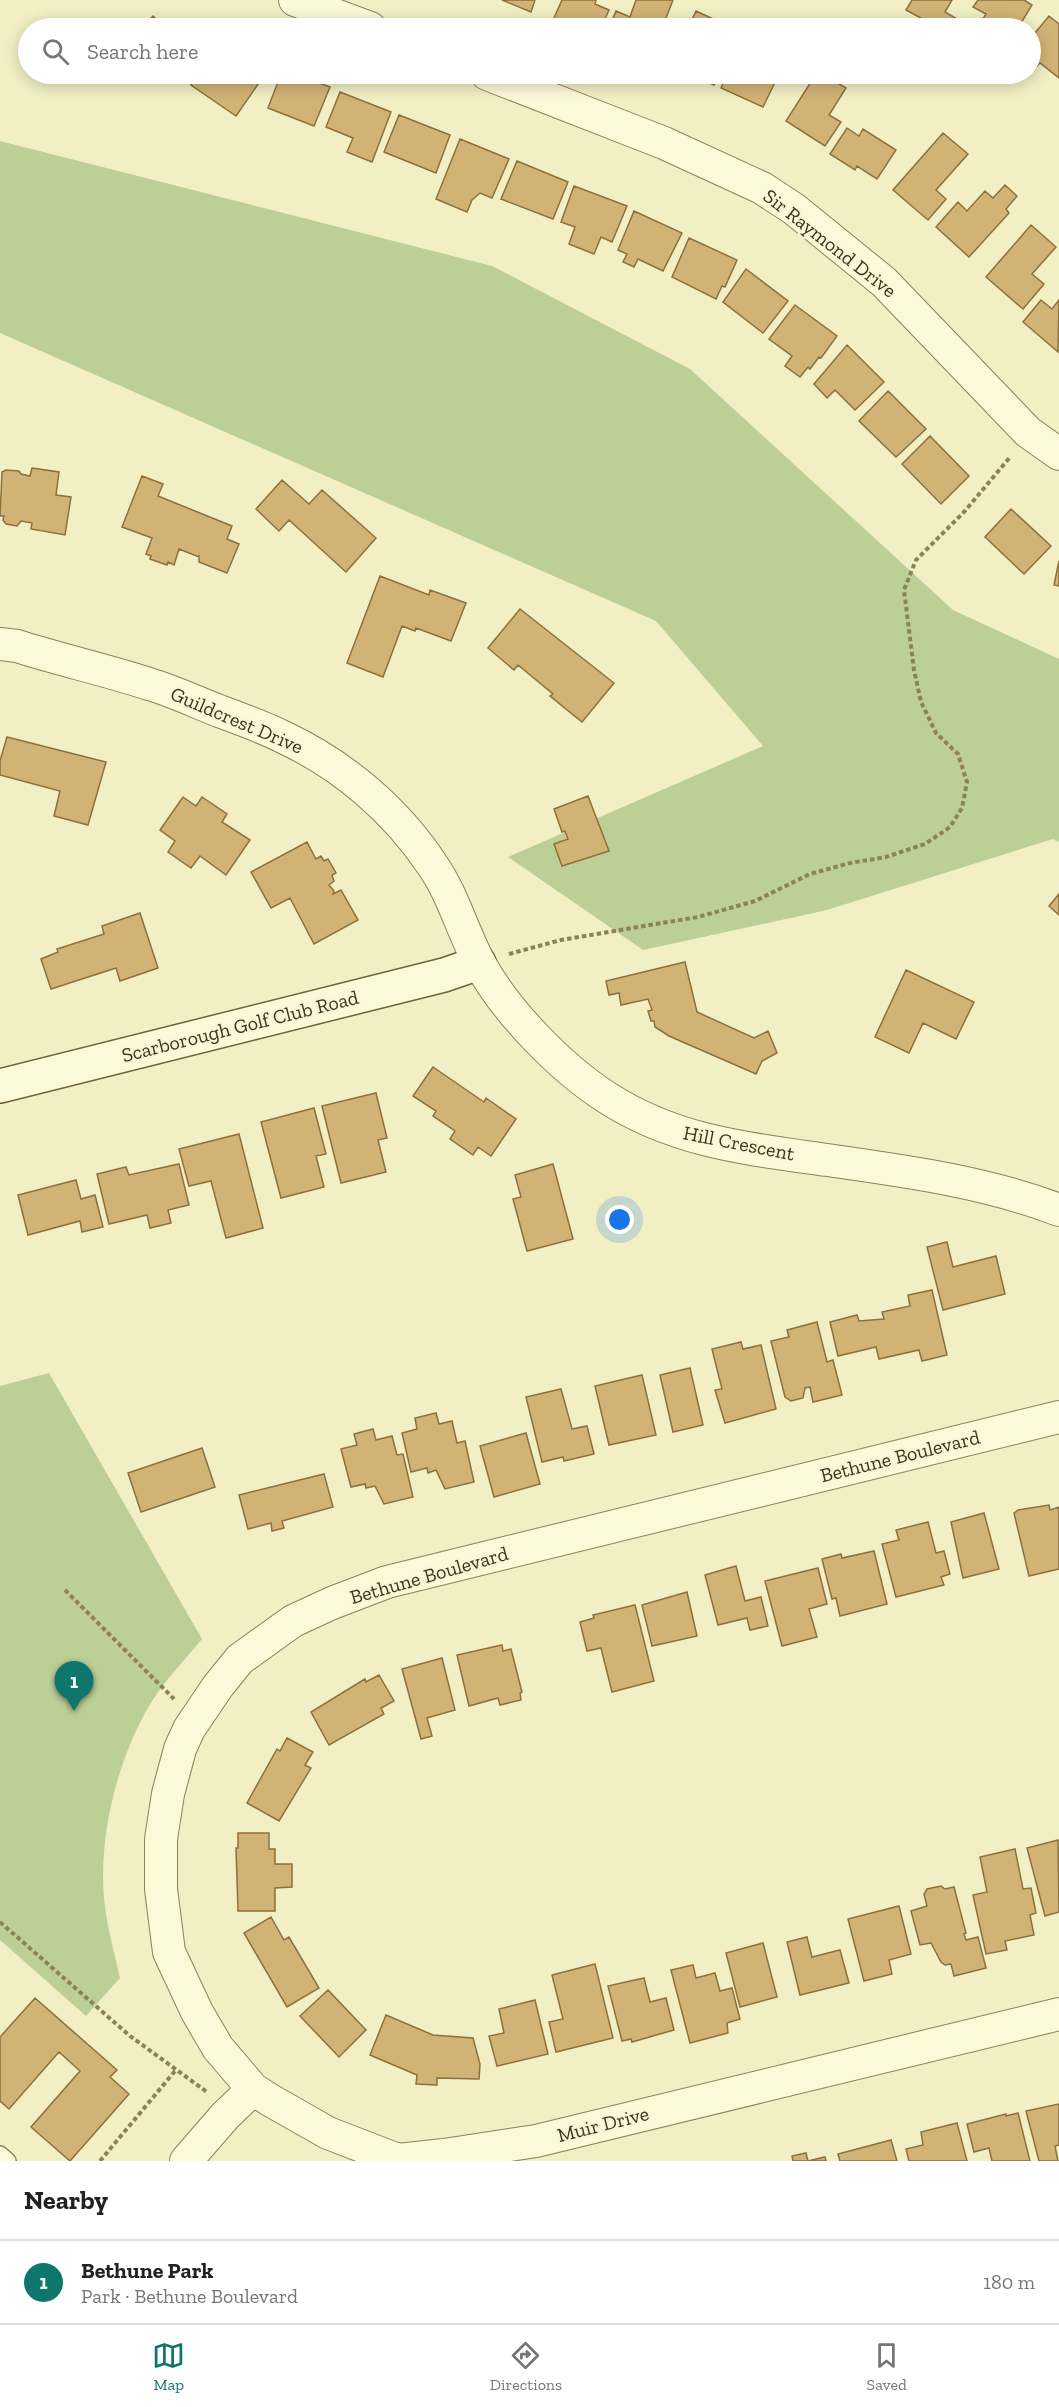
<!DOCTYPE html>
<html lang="en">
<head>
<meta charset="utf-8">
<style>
  :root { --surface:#fff; --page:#f2f2f2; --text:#222; --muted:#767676; --line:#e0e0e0; --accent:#0f766e }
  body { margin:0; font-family:"Zilla Slab",serif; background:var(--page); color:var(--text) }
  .you { position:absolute; left:620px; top:1220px; width:21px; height:21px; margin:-15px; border:4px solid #fff; border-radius:50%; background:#1a73e8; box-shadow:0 0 0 9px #1a73e833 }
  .badge { display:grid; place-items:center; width:39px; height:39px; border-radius:50%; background:var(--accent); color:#fff; font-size:20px; font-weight:700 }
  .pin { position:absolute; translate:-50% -50px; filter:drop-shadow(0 2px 3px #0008) }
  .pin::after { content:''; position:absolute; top:32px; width:21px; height:18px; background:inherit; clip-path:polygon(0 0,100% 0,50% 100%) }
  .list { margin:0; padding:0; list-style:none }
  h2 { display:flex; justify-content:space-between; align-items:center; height:78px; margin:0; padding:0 24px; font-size:26px }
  h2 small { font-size:20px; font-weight:400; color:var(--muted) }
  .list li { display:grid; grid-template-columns:39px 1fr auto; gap:18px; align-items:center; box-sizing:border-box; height:84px; padding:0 24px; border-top:2px solid var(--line) }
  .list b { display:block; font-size:22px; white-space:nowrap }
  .list p { margin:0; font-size:20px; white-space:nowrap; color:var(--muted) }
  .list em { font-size:20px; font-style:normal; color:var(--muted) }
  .icon { flex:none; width:33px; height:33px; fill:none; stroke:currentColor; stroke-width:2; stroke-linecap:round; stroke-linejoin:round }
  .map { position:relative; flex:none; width:1059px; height:2161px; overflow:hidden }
  .search { position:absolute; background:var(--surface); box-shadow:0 3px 15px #0003; left:18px; right:18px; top:18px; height:66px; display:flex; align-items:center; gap:15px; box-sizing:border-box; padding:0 21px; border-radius:33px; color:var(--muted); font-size:22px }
  .sheet { height:162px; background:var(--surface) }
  nav { display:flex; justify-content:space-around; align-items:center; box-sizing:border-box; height:84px; border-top:2px solid var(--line); background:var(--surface); font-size:16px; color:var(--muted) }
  nav a { display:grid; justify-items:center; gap:3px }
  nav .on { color:var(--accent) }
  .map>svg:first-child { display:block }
  .green { fill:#bcd096 }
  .building { fill:#d2b376; stroke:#8e703c; stroke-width:1.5 }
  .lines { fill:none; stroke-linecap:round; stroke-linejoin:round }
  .lane-casing { stroke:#8d8158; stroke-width:18 }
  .street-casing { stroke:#8d8158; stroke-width:34 }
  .secondary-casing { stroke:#6f623b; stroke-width:36 }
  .path { stroke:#8d8158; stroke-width:4; stroke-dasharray:4.5 3; stroke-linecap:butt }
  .lane { stroke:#fbf9d7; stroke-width:15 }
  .street { stroke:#fbf9d7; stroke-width:32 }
  .secondary { stroke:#fbf9d7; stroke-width:33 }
  .labels { text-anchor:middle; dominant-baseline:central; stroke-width:4.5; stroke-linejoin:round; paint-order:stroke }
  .street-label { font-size:20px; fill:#3c341d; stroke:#f8f6d3 }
</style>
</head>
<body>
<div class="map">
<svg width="1059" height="2161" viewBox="0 0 1059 2161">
  <rect width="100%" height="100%" fill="#f1efc3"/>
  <path class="green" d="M0,141L492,266L690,369L953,610L1059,659V842L1053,839L827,910L643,950L508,857L763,746L656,621L0,333Z
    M49,1373L202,1639C188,1656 171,1674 158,1692C119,1749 96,1838 105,1907C108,1931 115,1955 120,1978L86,2016L0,1940V1386Z"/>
  <path class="building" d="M502,0H535L531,12Z
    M562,0H596L595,4L609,10L601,28H573L553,20Z
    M636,0H673L662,28H609L616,11L630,17Z
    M912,0H952L945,12L957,19L951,28H939L906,10Z
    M978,0H1024L1032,5L1018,28H977L986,14L973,7Z
    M696,11L726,25L725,28H688Z
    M153,16L166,28H142Z
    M1049,16L1059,24V78L1040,63L1030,73V39Z
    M157,74H177L168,83Z
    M199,74H245L259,83L236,116L191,85Z
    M281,74H295L330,87L314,126L268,108Z
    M690,74H719L714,85Z
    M728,74H779L763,107L721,88Z
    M816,74H823L846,88L829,115L841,122L825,146L786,121Z
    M340,92L391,112L372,162L347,152L353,138L326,127Z
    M399,115L450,135L436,173L384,152Z
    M847,128L859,136L863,129L896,150L877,179L857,166L855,170L830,154Z
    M943,133L968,154L936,190L946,199L928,220L893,190Z
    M460,139L509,159L492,198L480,193L472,200L467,212L436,199Z
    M517,161L568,182L553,219L501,199Z
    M1005,185L1017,196L1006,209L1009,213L969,257L936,227L958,202L967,211L985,191L993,198Z
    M574,186L627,206L612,242L601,237L594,254L569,244L575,227L561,222Z
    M634,211L682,233L663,271L638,259L634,267L623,262L627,254L618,250Z
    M1031,225L1056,247L1032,274L1044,284L1023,309L986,277Z
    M689,238L737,260L725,287L722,286L716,299L672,277Z
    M746,269L788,301L763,333L723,302Z
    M1041,300L1052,309L1059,300L1058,352L1023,322Z
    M795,305L837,336L821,358L819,357L810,369L808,367L800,377L785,366L792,356L769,339Z
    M847,345L884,382L855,410L835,390L827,398L814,384Z
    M888,391L926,429L896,457L859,421Z
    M930,436L969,476L941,504L902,464Z
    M32,468L59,472L56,495L71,497L65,535L31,529L32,523L21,521L17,526L6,524L3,520L4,516H0L2,472L6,470L19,471L21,474L30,476Z
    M142,476L163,484L158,496L232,526L227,539L239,544L227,573L199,562V555V557L179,549L174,565L168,562L167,565L150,559L151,556L146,554L152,538L122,527Z
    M282,480L309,504L322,490L376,538L346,572L289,520L279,531L256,509Z
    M1011,509L1051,546L1024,574L985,537Z
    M1059,561V586L1054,585Z
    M380,576L429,595L430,590L466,603L451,641L416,628L415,631L402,626L383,677L347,663Z
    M520,609L614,683L582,722L550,696L553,694L518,665L514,670L488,648Z
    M7,737L106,762L88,825L54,816L60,791L0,775V761Z
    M588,796L609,851L562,866L554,844L568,839L565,831L562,832L554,809Z
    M183,797L196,806L202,797L227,814L222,822L250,840L226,875L200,856L191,868L168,852L175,841L160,830Z
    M307,842L316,859L321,856L324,861L328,859L336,873L332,875L334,881L329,885L334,891L333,894L341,890L358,920L314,944L290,898L271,908L251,872Z
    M1059,894V915L1049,906Z
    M140,913L158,968L120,981L116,968L51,989L41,959L58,952L57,949L104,934L102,926Z
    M685,962L697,1012L754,1038L768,1031L777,1053L762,1061L756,1074L669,1036L655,1027L654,1021H651L648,1011L652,1010L648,999L621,1005L619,993L609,995L606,981Z
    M906,970L974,1002L956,1039L923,1023L909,1053L875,1037Z
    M433,1067L484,1102L486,1098L516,1119L491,1156L478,1147L473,1155L450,1139L455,1131L433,1116L436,1111L413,1096Z
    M376,1093L387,1138L378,1140L386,1172L341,1183L322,1106Z
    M314,1108L326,1154L316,1156L324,1187L281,1198L261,1122Z
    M239,1134L263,1228L226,1238L211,1181L189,1186L179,1149Z
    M179,1164L189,1205L168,1210L171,1223L150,1228L147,1215L109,1224L97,1174L126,1167L129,1175Z
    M553,1164L573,1239L527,1251L513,1199L521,1197L515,1175Z
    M76,1180L81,1199L95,1195L103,1227L82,1232L80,1221L28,1235L18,1195Z
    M947,1242L953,1267L996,1256L1005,1294L943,1310L927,1247Z
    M932,1290L947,1355L922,1361L919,1350L879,1359L876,1347L838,1356L830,1322L857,1315L859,1321L884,1319L882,1312L910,1306L908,1295Z
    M817,1322L827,1362L833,1360L842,1395L813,1402L810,1387L805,1388L803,1398L791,1401L785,1397L771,1341L789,1337L787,1330Z
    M741,1342L743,1349L761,1345L776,1409L725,1423L715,1390L722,1389L712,1349Z
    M690,1368L703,1425L673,1432L660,1375Z
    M642,1375L656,1435L609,1445L595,1386Z
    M561,1389L572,1429L587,1426L594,1454L564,1461L563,1457L542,1462L526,1397Z
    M436,1413L439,1424L452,1421L457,1443L465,1441L474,1482L445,1489L436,1470L428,1473L427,1468L411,1472L402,1433L417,1429L415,1418Z
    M373,1429L376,1440L392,1436L397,1455L403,1454L413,1497L384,1504L375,1486L366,1488L365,1484L351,1487L341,1449L357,1445L354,1434Z
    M526,1433L540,1484L494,1497L480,1446Z
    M202,1448L215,1487L141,1512L128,1473Z
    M324,1474L333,1507L282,1521L284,1528L272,1531L271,1523L248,1529L239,1495Z
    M1049,1505L1050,1510L1059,1507V1569L1029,1576L1014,1513L1018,1510Z
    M984,1513L999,1569L963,1578L951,1522Z
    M928,1522L936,1553L944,1551L950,1574L941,1577L944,1585L896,1597L882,1544L899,1540L896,1530Z
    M874,1551L887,1604L840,1616L836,1598L832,1599L822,1559L841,1554L842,1558Z
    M736,1566L745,1601L761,1597L768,1626L750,1630L747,1618L718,1625L705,1575Z
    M818,1568L827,1604L809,1609L817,1637L782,1646L765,1581Z
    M687,1592L697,1636L652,1646L642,1605Z
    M635,1605L654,1681L612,1692L601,1648L587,1651L580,1622L594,1618L593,1615Z
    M502,1645L503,1651L511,1649L522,1692L520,1693L521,1700L500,1705L498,1698L469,1706L457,1655Z
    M442,1658L455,1710L427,1718L432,1736L421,1739L402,1669Z
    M379,1675L394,1701L381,1708L384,1714L329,1745L311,1712L365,1679L366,1682Z
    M287,1738L313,1752L305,1765L311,1768L279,1821L247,1803L277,1749L280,1751Z
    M238,1833H269V1849H275V1864H292V1887L275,1888V1911H238L236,1848H238Z
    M1058,1840L1059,1912L1045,1916L1027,1848Z
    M1015,1849L1023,1889L1031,1888L1036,1913L1030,1915L1034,1935L1005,1941L1007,1950L986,1954L973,1895L987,1892L980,1857Z
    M941,1886L945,1889L954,1887L966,1933L964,1934L966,1940L978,1937L986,1968L954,1976L951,1964L945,1965L941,1962L931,1943L920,1945L911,1911L927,1906L924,1894L927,1889Z
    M899,1906L911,1954L889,1960L892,1974L864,1981L848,1919Z
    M271,1917L284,1940L289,1937L319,1988L287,2007L244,1933Z
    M807,1937L812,1957L840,1950L849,1983L800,1995L787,1942Z
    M763,1943L777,1997L740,2007L726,1953Z
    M595,1964L613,2038L556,2052L549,2022L563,2019L552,1975Z
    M693,1965L696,1978L715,1973L720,1991L732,1988L740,2019L727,2023L728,2033L690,2043L671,1970Z
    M644,1978L650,2002L666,1998L674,2030L632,2042L631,2039L622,2041L608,1986Z
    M328,1990L366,2030L339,2057L300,2016Z
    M35,1998L117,2070L110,2077L129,2094L70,2161L31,2127L80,2071L59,2052L9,2109L0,2101V2037Z
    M535,2000L548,2054L497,2066L489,2036L504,2033L499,2009Z
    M386,2015L433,2035L473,2038L480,2064L479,2079L437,2078V2085L416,2084L417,2075L370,2055Z
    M1059,2104V2145L1055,2146L1058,2161H1039L1026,2111Z
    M1018,2113L1030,2161H992L989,2148L974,2152L967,2124L1006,2114V2116Z
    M957,2123L967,2161H909L906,2149L923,2145L921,2132Z
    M891,2140L897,2161H840L838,2154Z
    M806,2153L808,2161L825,2157L826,2161H793L792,2156Z"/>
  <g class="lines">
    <defs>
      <path id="lane" d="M0,2154L8,2161"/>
      <path id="street" d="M295,0L370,28
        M487,74L664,143L762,188L794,209L884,282L1028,432L1059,454
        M0,644L17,646C61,660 106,670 149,684C173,691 196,702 219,711C241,719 263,727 283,737C343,765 396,810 433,866C453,895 462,930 479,962C504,1010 561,1068 606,1097C675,1142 749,1149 827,1160C905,1171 986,1182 1059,1210
        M1059,1417L387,1582L332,1603L293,1621L240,1659L218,1686L189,1729L180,1749L168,1794L161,1839V1889L169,1952L197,2012L218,2048L253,2089L270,2100L328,2133L398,2160L444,2155L536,2141L1059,2014
        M186,2161L225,2116L253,2089"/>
      <path id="secondary" d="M0,1086L444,975L479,963"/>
    </defs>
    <use href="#lane" class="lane-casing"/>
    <use href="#street" class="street-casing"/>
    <use href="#secondary" class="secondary-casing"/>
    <path class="path" d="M509,954L561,940L698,917L755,901L810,874L850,863L886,857L925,844L950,827L962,808L967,782L958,754L936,733L921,702L914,670L904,590L916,560L964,512L1011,456
      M65,1590L174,1699
      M0,1922L130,2036L207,2092
      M100,2161L175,2071"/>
    <use href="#lane" class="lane"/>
    <use href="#street" class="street"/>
    <use href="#secondary" class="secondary"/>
  </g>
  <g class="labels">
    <g class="street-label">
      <text transform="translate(830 243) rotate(38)">Sir Raymond Drive</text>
      <text transform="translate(237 720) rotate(23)">Guildcrest Drive</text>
      <text transform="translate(240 1026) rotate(-14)">Scarborough Golf Club Road</text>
      <text transform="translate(739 1143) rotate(11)">Hill Crescent</text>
      <text transform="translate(900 1456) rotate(-14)">Bethune Boulevard</text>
      <text transform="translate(429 1575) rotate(-16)">Bethune Boulevard</text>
      <text transform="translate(603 2124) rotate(-14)">Muir Drive</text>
    </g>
  </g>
</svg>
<div class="you"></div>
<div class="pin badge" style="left:74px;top:1711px">1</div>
<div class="search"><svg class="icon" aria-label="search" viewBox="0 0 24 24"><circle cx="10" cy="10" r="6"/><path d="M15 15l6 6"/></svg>Search here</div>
</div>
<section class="sheet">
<h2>Nearby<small></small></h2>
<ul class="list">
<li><span class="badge">1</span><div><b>Bethune Park</b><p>Park · Bethune Boulevard</p></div><em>180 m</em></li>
</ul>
</section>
<nav>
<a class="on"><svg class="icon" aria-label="map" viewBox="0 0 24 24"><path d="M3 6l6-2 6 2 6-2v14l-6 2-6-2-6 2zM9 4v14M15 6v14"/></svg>Map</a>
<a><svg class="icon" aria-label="directions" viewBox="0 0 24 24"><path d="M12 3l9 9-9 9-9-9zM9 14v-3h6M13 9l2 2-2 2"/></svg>Directions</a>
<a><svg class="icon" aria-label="saved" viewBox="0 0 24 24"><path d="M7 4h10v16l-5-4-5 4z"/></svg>Saved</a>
</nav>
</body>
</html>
